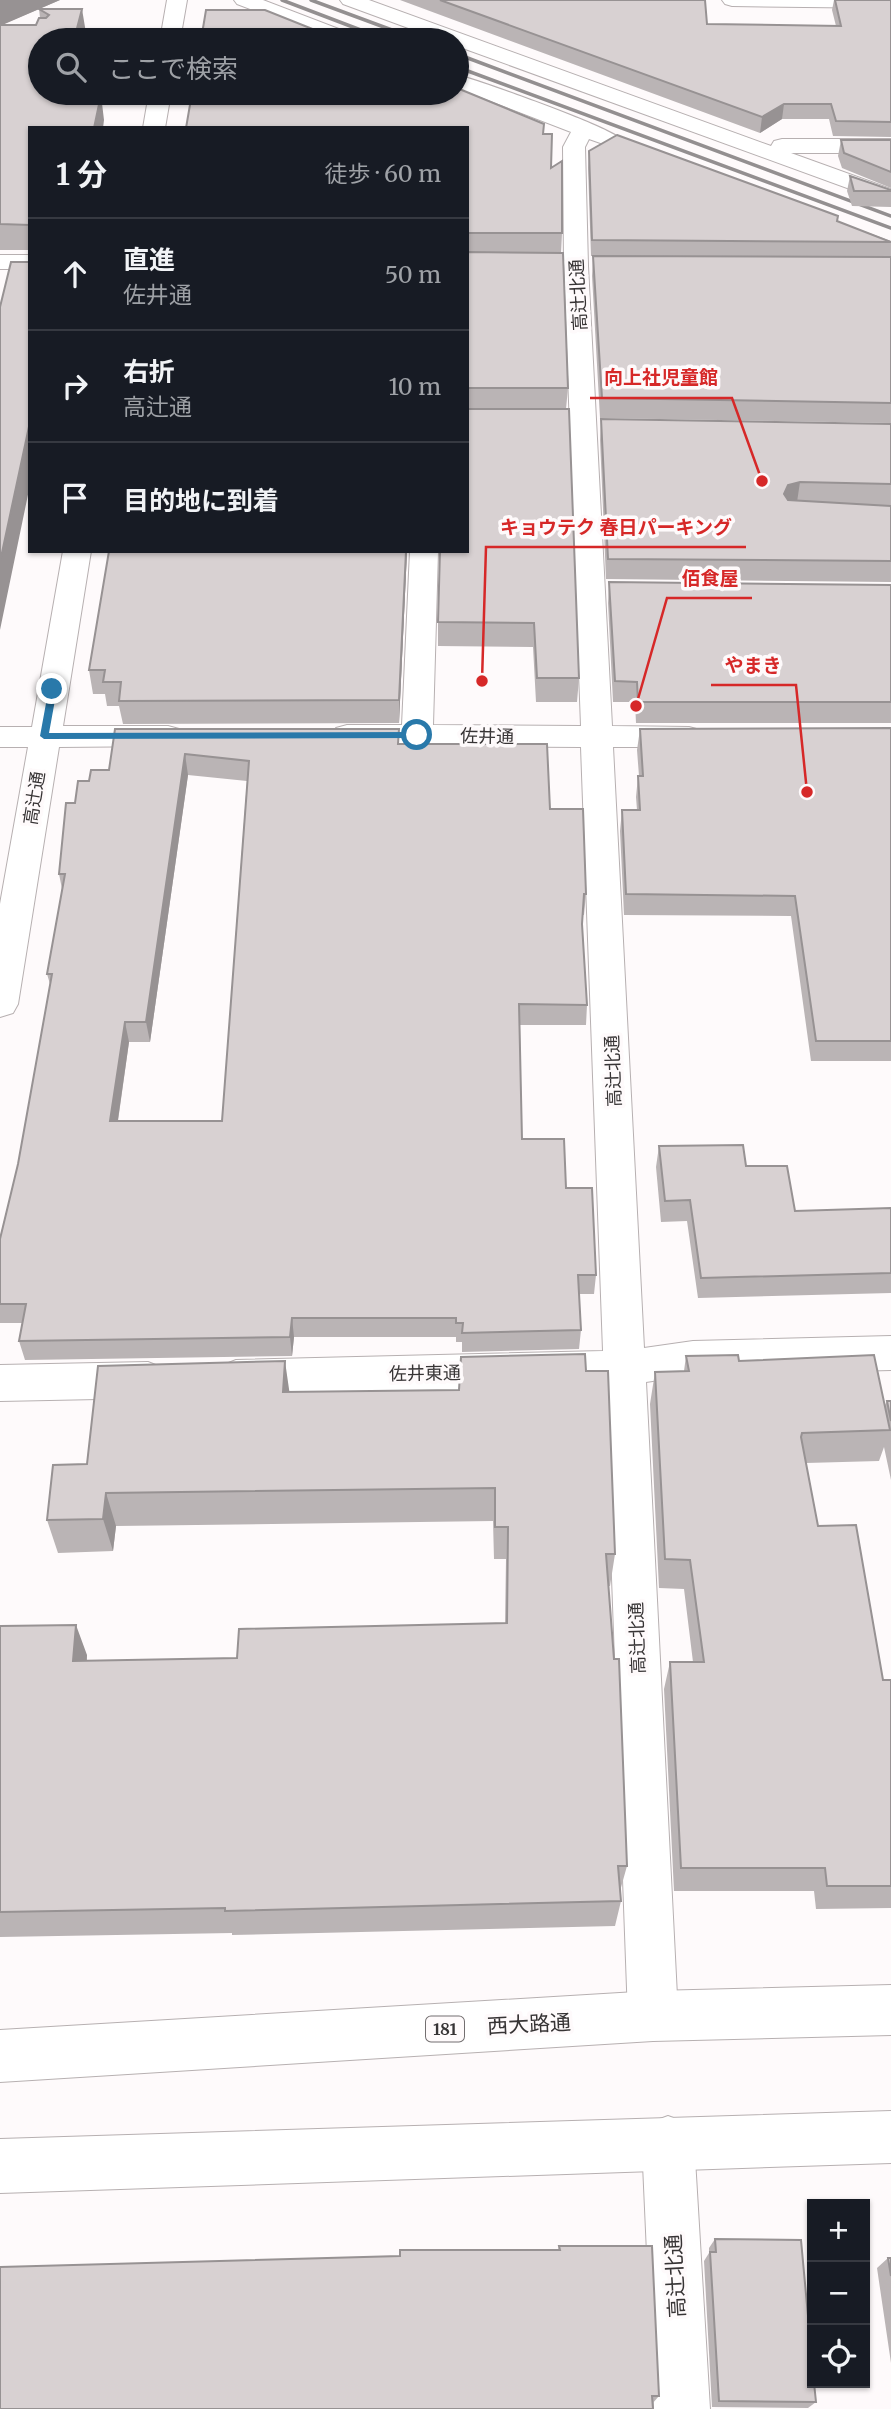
<!DOCTYPE html>
<html lang="ja">
<head>
<meta charset="utf-8">
<style>
  :root { --surface:#171b24; --page:#242831; --text:#f1f3f6; --muted:#9ea1a6; --line:#363941 }
  body { margin:0; font-family:Merriweather,"Noto Sans JP",serif; background:var(--page); color:var(--text) }
  .controls { position:absolute; right:21px; bottom:21px; display:grid; overflow:hidden; border-radius:0px; box-shadow:0 2px 5px #0004 }
  .controls button { width:63px; height:63px; display:grid; place-items:center; padding:0; border:0; border-bottom:2px solid var(--line); background:var(--surface); color:var(--text); font:35px sans-serif }
  .stop { position:absolute; width:21px; height:21px; margin:-16px; border:5px solid #2979aa; border-radius:50%; background:#fff }
  .stop.end { background:#2979aa; border-color:#fff; box-shadow:0 2px 7px #0008 }
  .list { margin:0; padding:0; list-style:none }
  h2 { display:flex; justify-content:space-between; align-items:center; height:91px; margin:0; padding:0 28px; font-size:30px }
  h2 small { font-size:23px; font-weight:400; color:var(--muted) }
  .list li { display:grid; grid-template-columns:46px 1fr auto; gap:21px; align-items:center; box-sizing:border-box; height:112px; padding:0 28px; border-top:2px solid var(--line) }
  .list b { display:block; font-size:26px; white-space:nowrap }
  .list p { margin:0; font-size:23px; white-space:nowrap; color:var(--muted) }
  .list em { font-size:23px; font-style:normal; color:var(--muted) }
  .icon { flex:none; width:38px; height:38px; fill:none; stroke:currentColor; stroke-width:2; stroke-linecap:round; stroke-linejoin:round }
  .map { position:relative; flex:none; width:891px; height:2409px; overflow:hidden }
  .search { position:absolute; background:var(--surface); box-shadow:0 2px 5px #0004; left:28px; top:28px; width:441px; height:77px; display:flex; align-items:center; gap:18px; box-sizing:border-box; padding:0 24px; border-radius:38px; color:var(--muted); font-size:26px }
  .panel { position:absolute; background:var(--surface); box-shadow:0 2px 5px #0004; left:28px; top:126px; width:441px; height:427px; border-radius:0px }
  .map>svg:first-child { display:block }
  .lines { fill:none; stroke-linecap:round; stroke-linejoin:round }
  .minor-casing { stroke:#b7b0b1; stroke-width:2 }
  .major-casing { stroke:#b7b0b1; stroke-width:2 }
  .minor { fill:#fff; fill-rule:evenodd }
  .major { fill:#fff; fill-rule:evenodd }
  .rail { stroke:#938f90; stroke-width:3.5 }
  .wall { fill:#bab4b5; fill-rule:evenodd }
  .shaded-wall { fill:#979293 }
  .building { fill:#d8d1d2; stroke:#979293; stroke-width:2; fill-rule:evenodd }
  .route { fill:#2979aa }
  .labels { text-anchor:middle; dominant-baseline:central; stroke-width:7; stroke-linejoin:round; paint-order:stroke }
  .shield { fill:#fefafb; stroke:#736f70; stroke-width:2 }
  .shield-label { font-size:16px; font-weight:bold; fill:#373435 }
  .street-label { font-size:18px; fill:#373435; stroke:#fefafb }
  .near-street-label { font-size:21px; fill:#373435; stroke:#fefafb }
  .leader { fill:none; stroke:#d62828; stroke-width:2.5 }
  .callout-dot { fill:#d62828; stroke:#fefafb; stroke-width:2.5 }
  .callout-label { font-size:19px; text-anchor:middle; font-weight:bold; fill:#d62828; stroke:#fefafb; stroke-width:7; stroke-linejoin:round; paint-order:stroke }
</style>
</head>
<body>
<div class="map">
<svg width="891" height="2409" viewBox="0 0 891 2409">
  <rect width="100%" height="100%" fill="#fefafb"/>
  <g class="lines">
    <defs>
      <path id="minor" d="M167,0H187L180,40H160Z
        M234,0H263L357,36L360,40H332L237,4Z
        M340,0H369L771,146L774,141L782,139H891V153H791L891,189V204L457,46V40H441L343,4Z
        M722,0H891V8L732,6L725,4Z
        M457,75C478,80 613,128 620,139L617,144L609,146L589,139L585,147L588,266L612,726L689,727L700,730L705,737L700,744L689,747H613L644,1348L693,1341L891,1336V1370L693,1375L646,1382L678,2016L671,2034L653,2041L635,2034L628,2016L605,1386L236,1396L221,1390L215,1378L221,1366L236,1360L603,1351L581,747L347,745L336,742L331,735L336,728L347,725H402L410,551H438L433,725L581,726L564,266L563,147L571,132L457,88Z
        M149,93H171L165,128H143Z
        M0,255H30V269H0Z
        M63,551H91L63,726H168L179,729L184,736L179,743L168,746L59,747L18,1004L13,1013L0,1017V904L28,747H0V727H32Z
        M148,1362L163,1368L169,1380L163,1392L148,1398L0,1401V1365Z
        M668,2116L687,2123L694,2142L710,2409H654L642,2142L649,2123Z"/>
      <path id="major" d="M891,1985V2035L653,2041L0,2082V2030L653,1991Z
        M891,2111V2163L0,2193V2139Z"/>
    </defs>
    <use href="#minor" class="minor-casing"/>
    <use href="#major" class="major-casing"/>
    <use href="#minor" class="minor"/>
    <use href="#major" class="major"/>
    <path class="rail" d="M282,0L387,40
      M311,0L419,40
      M457,54L891,216
      M457,67L891,228"/>
  </g>
  <path class="wall" d="M0,0H60L39,9L86,33L84,40H40L69,95L104,120L30,128V250H0ZM39,9L40,18L36,25H1Z
    M400,0H705L707,24L836,26L832,10L834,0H891V137L833,136L829,119H782L760,133Z
    M467,128L543,134L551,168L562,233L561,253L568,388L566,409L579,678L577,702H536L533,647L438,646V622L467,551Z
    M841,140H891V188L842,168L838,156Z
    M589,151L837,221L891,241V423L600,418L592,276L593,256H591L588,168Z
    M850,176L891,190V207L852,206L847,191Z
    M601,419L891,424V582L606,579L600,440Z
    M407,551L399,723L123,724L119,706H107L105,694H93L89,670Z
    M609,582L891,585V723H636L635,702H613L608,603Z
    M891,728V1061H811L791,916L624,915L620,831L622,810H637L636,797L638,776H639L637,750L640,729Z
    M115,729H399V744L550,809L586,894L584,915H583L582,924L587,1005L586,1025H520L522,1139L566,1188L596,1275L594,1294H579L581,1330L579,1349L462,1352V1342H456V1337H294L292,1356L25,1360L19,1341L23,1323H0V1237L18,1164L50,984L47,974L62,889L59,874L75,803L89,781L109,770ZM188,775L247,781L222,1121H118L129,1042H150Z
    M659,1146L746,1166L795,1211L891,1208V1293L698,1298L687,1221L661,1222L656,1167Z
    M686,1356L739,1361L885,1405L887,1401H891V1480L884,1447L879,1461L806,1463L818,1526L883,1680H891V1908L816,1909L814,1891H674L664,1689L670,1662H693L684,1589L659,1588L650,1404L655,1372L684,1371Z
    M586,1371L615,1554L610,1586H608L627,1866L620,1891L621,1901L615,1926L232,1935V1933L0,1937V1626L87,1655V1661L237,1658L505,1623L506,1559H494L493,1521L116,1526L113,1551L58,1553L47,1520L289,1392L459,1390Z
    M715,2239L816,2402L808,2408L712,2407L704,2261L709,2253V2248Z
    M559,2246L659,2396L652,2404L400,2256L558,2250Z
    M888,2258H891V2363L877,2268Z"/>
  <path class="shaded-wall" d="M0,0H60L0,26Z
    M82,9L86,33L84,40H74Z
    M60,93H70L63,120L59,95Z
    M101,95L104,120L103,128H94Z
    M784,104L782,119L760,133L762,117Z
    M30,422V485L0,630V562Z
    M800,482L797,502L785,506L784,494L788,485Z
    M406,551H407L399,723V700Z
    M185,754L188,775L150,1042L146,1022Z
    M125,1022L129,1042L115,1140L110,1121Z
    M292,1318L294,1337L292,1356L290,1337Z
    M285,1361L290,1396L283,1392Z
    M106,1493L116,1526L113,1551L103,1519Z
    M76,1625L87,1655L84,1691L73,1661Z"/>
  <path class="building" d="M440,0H705L707,24L841,26L835,0H891V122L836,121L831,104H784L762,117Z
    M39,9H82L74,40H40V93H60L59,95H101L94,128H30V225L0,224V25H36L39,18H46L49,15Z
    M206,10H265L340,40H201Z
    M457,88L544,124L543,134H552L551,168L562,161V233H467V128H186L192,93H457Z
    M617,135L838,216L837,221L891,242L592,240L589,151Z
    M841,140H891V172L844,153Z
    M850,176L891,190V191H854Z
    M467,252L563,253L568,388H467Z
    M593,256L891,257V403L602,398Z
    M11,262H30V422L0,562V307Z
    M467,409H569L579,678H537L534,623L438,622L440,551H467Z
    M601,419L891,424V484L800,482L788,485L784,494L788,500L891,506V561L608,559Z
    M109,551H406L399,700L119,701L121,682H103L105,670H89Z
    M609,582L891,585V702H638L637,682L615,681Z
    M891,728V1041H816L795,896L626,894L622,810H640L638,776H643L640,729Z
    M115,729H399L398,744H547L550,809H583L586,894H584L582,924L587,1005L519,1004L522,1139H564L566,1188H592L596,1275H578L581,1330L462,1333L463,1323H456V1318H292L290,1337L19,1341L26,1304H0V1239L18,1164L52,974H47L65,874H59L66,803H75L78,781H89L91,770H109ZM185,754L249,761L222,1121H110L125,1022H146Z
    M743,1145L746,1166H787L795,1211L891,1208V1273L701,1278L690,1200L665,1201L659,1146Z
    M585,1354L586,1371H608L615,1554H606L614,1659H619L627,1866H618L621,1901L225,1911V1908L0,1912V1626L76,1625L73,1661L237,1658L239,1629L507,1623L508,1527H495V1488L106,1493L103,1519L47,1520L53,1465L87,1464L98,1366L285,1361L283,1392L459,1390L461,1357Z
    M738,1355L739,1361L874,1355L890,1430L802,1433L801,1437L818,1526L856,1525L883,1680H891V1886H827L825,1868H681L670,1662H704L690,1560L665,1559L655,1372L689,1371L686,1356Z
    M887,1401H891V1421Z
    M715,2239L801,2240L812,2359V2383H814L816,2402L719,2401L710,2252H716Z
    M559,2246H652L659,2396H652L653,2409H0V2267L400,2256V2250H560Z
    M888,2258H891V2276Z"/>
  <path class="route" d="M49,687L57,689L49,733L417,732L422,735L417,738L44,739L40,736Z"/>
  <g class="labels">
    <rect class="shield" x="426" y="2016.5" width="38" height="25" rx="5"/>
    <g class="shield-label">
      <text x="445" y="2029">181</text>
    </g>
    <g class="street-label">
      <text transform="translate(578 295) rotate(-93)">高辻北通</text>
      <text transform="translate(487 736) rotate(1)">佐井通</text>
      <text transform="translate(34 798) rotate(-81)">高辻通</text>
      <text transform="translate(613 1071) rotate(-92)">高辻北通</text>
      <text transform="translate(425 1373) rotate(-1)">佐井東通</text>
      <text transform="translate(637 1638) rotate(-92)">高辻北通</text>
    </g>
    <g class="near-street-label">
      <text transform="translate(529 2024) rotate(-3)">西大路通</text>
      <text transform="translate(675 2276) rotate(-93)">高辻北通</text>
    </g>
  </g>
  <path class="leader" d="M762 481L732 398H590M482 681L486 547H746M636 706L667 598H752M807 792L796 685H711"/>
  <g class="callout-dot">
    <circle cx="762" cy="481" r="7"/>
    <circle cx="482" cy="681" r="7"/>
    <circle cx="636" cy="706" r="7"/>
    <circle cx="807" cy="792" r="7"/>
  </g>
  <g class="callout-label">
    <text x="661" y="384">向上社児童館</text>
    <text x="616" y="534">キョウテク 春日パーキング</text>
    <text x="710" y="585">佰食屋</text>
    <text x="753" y="672">やまき</text>
  </g>
</svg>
<div class="controls">
<button>+</button>
<button>−</button>
<button><svg class="icon" aria-label="locate" viewBox="0 0 24 24"><circle cx="12" cy="12" r="6"/><path d="M12 2v4M12 18v4M2 12h4M18 12h4"/></svg></button>
</div>
<div class="stop" style="left:417px;top:735px"></div>
<div class="stop end" style="left:52px;top:689px"></div>
<div class="search"><svg class="icon" aria-label="search" viewBox="0 0 24 24"><circle cx="10" cy="10" r="6"/><path d="M15 15l6 6"/></svg>ここで検索</div>
<section class="panel">
<h2>1 分<small>徒歩 · 60 m</small></h2>
<ul class="list">
<li><svg class="icon" aria-label="ahead" viewBox="0 0 24 24"><path d="M12 20V5M6 11l6-6 6 6"/></svg><div><b>直進</b><p>佐井通</p></div><em>50 m</em></li>
<li><svg class="icon" aria-label="right" viewBox="0 0 24 24"><path d="M7 20v-9h11M14 6l5 5-5 5"/></svg><div><b>右折</b><p>高辻通</p></div><em>10 m</em></li>
<li><svg class="icon" aria-label="arrive" viewBox="0 0 24 24"><path d="M6 21V4h12l-3 4 3 4H6"/></svg><div><b>目的地に到着</b></div></li>
</ul>
</section>
</div>
</body>
</html>
